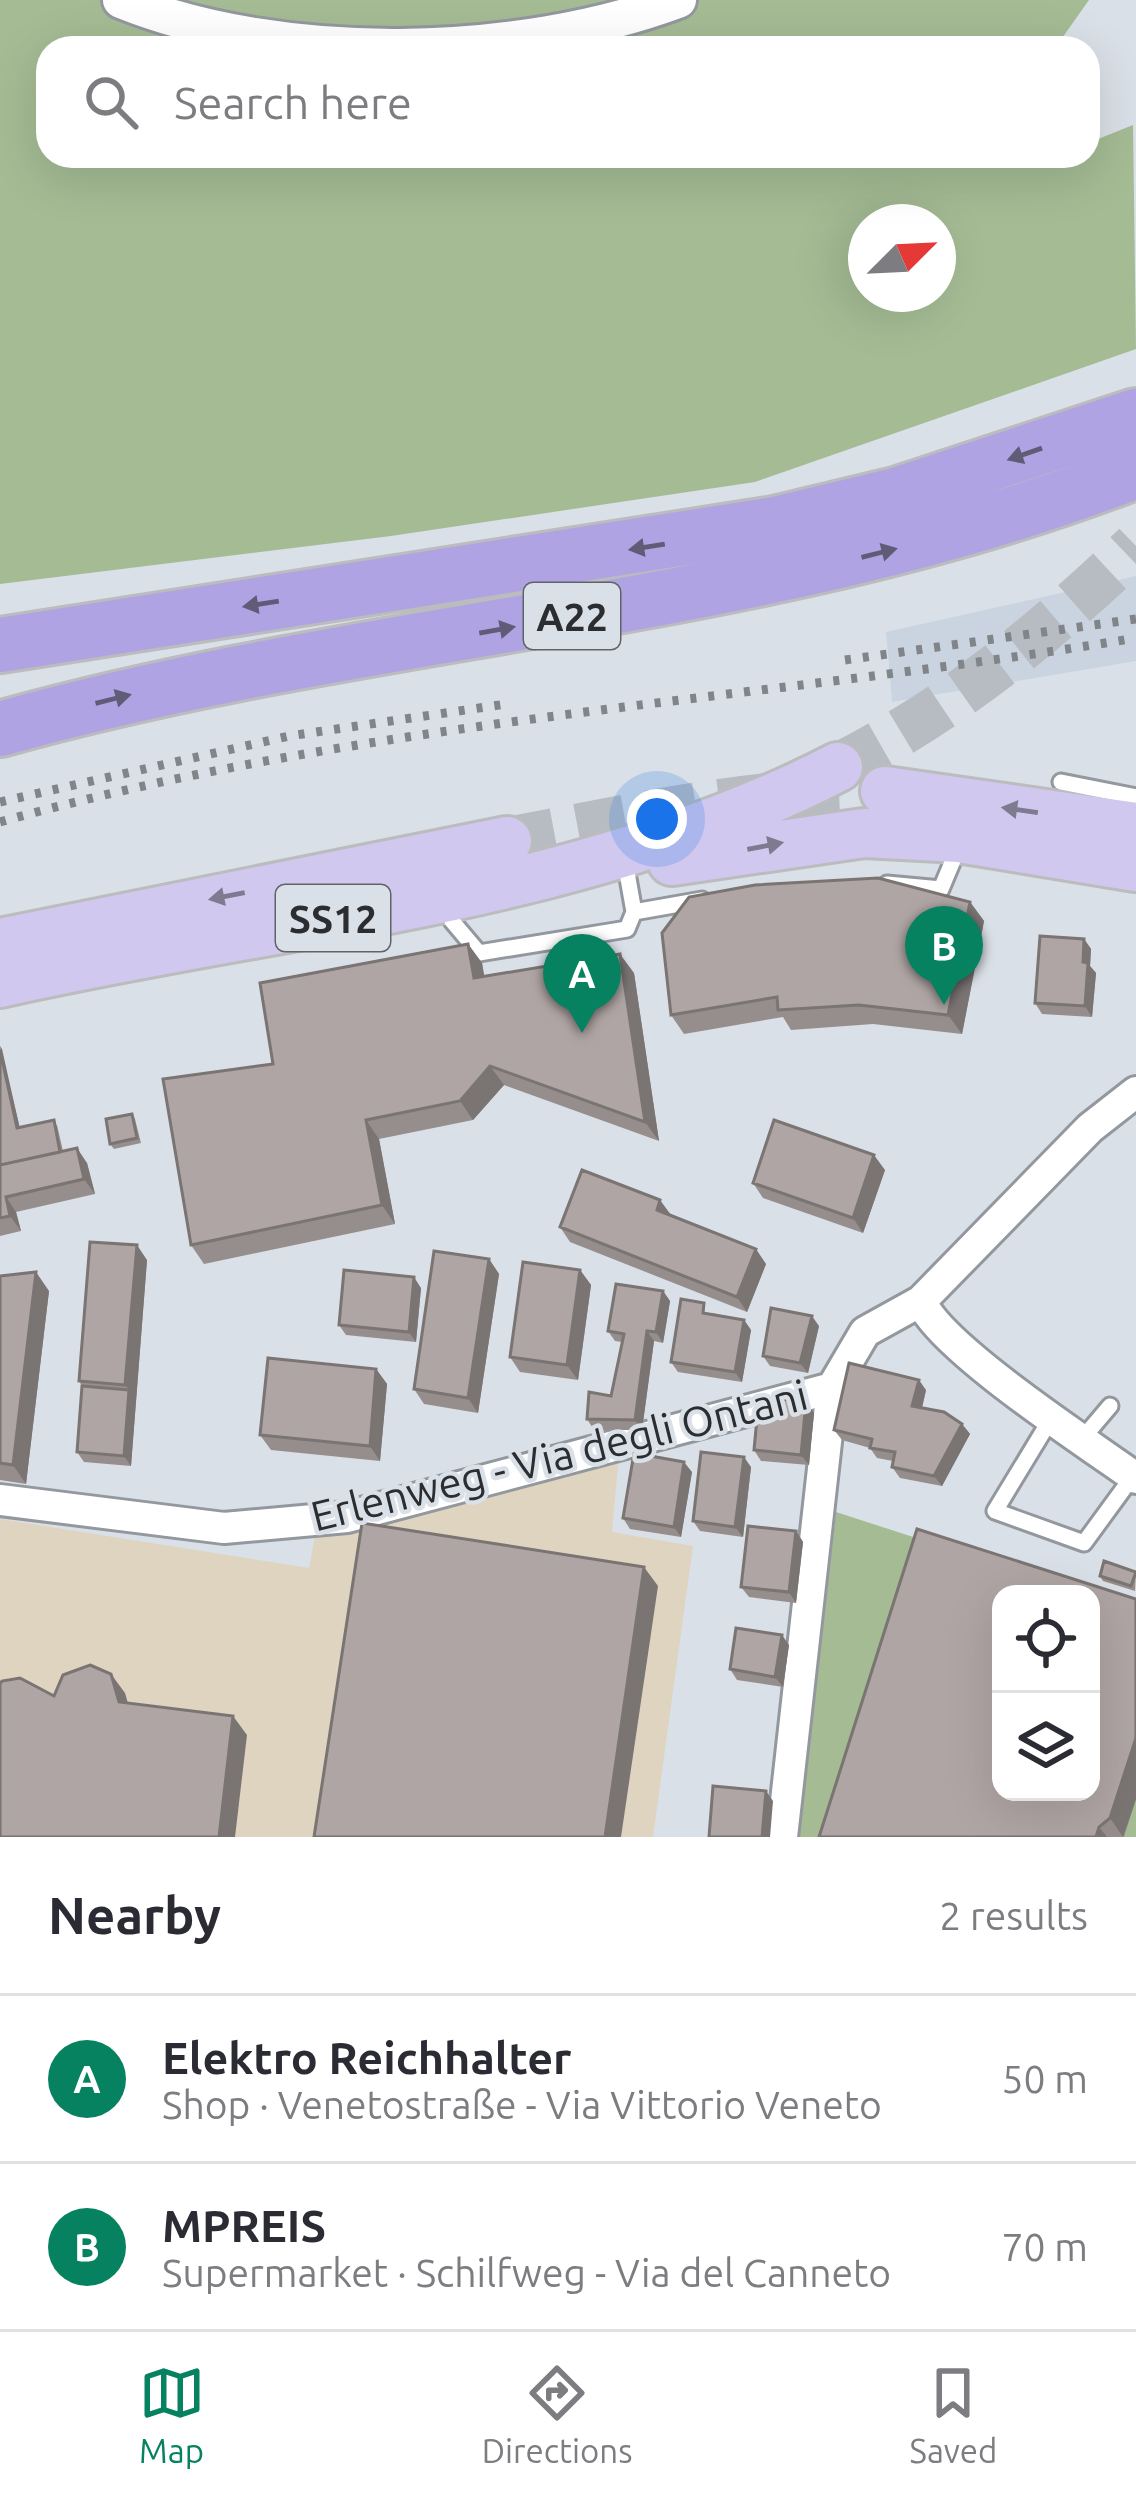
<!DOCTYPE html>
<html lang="en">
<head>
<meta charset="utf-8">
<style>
  :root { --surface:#fff; --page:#f2f2f3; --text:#2b2b33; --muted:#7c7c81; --line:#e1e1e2; --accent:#078261 }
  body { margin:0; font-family:Ubuntu,sans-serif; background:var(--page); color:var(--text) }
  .controls { position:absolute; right:36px; bottom:36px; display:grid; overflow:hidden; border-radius:24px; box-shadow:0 12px 48px #0002 }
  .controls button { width:108px; height:108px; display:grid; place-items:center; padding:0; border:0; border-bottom:3px solid var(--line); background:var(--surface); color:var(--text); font:60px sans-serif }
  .compass { position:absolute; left:848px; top:204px; width:108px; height:108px; border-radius:50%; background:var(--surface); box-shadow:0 12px 48px #0002; rotate:66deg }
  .you { position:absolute; left:657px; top:819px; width:42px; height:42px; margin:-30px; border:9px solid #fff; border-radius:50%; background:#1a73e8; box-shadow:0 0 0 18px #1a73e833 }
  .badge { display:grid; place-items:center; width:78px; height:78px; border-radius:50%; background:var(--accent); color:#fff; font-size:39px; font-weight:700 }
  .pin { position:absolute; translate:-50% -99px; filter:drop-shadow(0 3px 6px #0008) }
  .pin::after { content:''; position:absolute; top:63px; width:42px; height:36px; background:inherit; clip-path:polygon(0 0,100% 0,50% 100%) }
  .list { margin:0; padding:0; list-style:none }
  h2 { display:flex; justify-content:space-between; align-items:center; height:156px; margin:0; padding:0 48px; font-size:51px }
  h2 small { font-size:39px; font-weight:400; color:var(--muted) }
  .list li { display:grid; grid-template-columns:78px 1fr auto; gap:36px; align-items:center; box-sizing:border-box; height:168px; padding:0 48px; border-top:3px solid var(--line) }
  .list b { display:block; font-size:45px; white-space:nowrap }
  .list p { margin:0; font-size:39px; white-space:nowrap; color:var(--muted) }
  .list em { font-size:39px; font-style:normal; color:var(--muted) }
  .icon { flex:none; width:66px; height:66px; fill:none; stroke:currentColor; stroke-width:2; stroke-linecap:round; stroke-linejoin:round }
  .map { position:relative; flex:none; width:1136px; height:1837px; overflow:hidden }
  .search { position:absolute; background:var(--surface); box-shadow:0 12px 48px #0002; left:36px; right:36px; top:36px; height:132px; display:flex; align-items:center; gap:30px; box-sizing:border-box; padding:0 42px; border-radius:36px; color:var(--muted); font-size:45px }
  .sheet { height:492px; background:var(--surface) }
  nav { display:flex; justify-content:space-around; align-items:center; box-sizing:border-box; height:168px; border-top:3px solid var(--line); background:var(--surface); font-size:33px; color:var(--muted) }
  nav a { display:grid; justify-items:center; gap:6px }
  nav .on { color:var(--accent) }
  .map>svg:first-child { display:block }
  .built { fill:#cad4e1 }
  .industrial { fill:#dfd4c0 }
  .green { fill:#a4bb94; fill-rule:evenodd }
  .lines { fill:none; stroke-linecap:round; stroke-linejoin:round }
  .primary-tunnel { stroke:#b7bcc2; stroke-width:48; stroke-dasharray:48 24; stroke-linecap:butt }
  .service-casing { stroke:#93989e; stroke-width:21 }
  .minor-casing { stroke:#93989e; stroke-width:36 }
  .tertiary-casing { stroke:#93989e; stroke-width:42 }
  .primary-casing { stroke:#bbbcbd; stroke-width:54 }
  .motorway-casing { stroke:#bbbcbd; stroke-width:60 }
  .service { stroke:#fff; stroke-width:15 }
  .minor { stroke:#fff; stroke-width:30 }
  .tertiary { stroke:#fff; stroke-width:36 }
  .primary { stroke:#d0c8ee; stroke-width:48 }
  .motorway { stroke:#b0a3e3; stroke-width:54 }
  .rail { stroke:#81858a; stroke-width:9; stroke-dasharray:6 12; stroke-linecap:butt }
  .wall { fill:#968e8d }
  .shaded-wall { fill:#7a7473 }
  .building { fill:#afa5a4; stroke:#7a7473; stroke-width:3; fill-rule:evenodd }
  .oneway { fill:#605c78 }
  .oneway2 { fill:#7e7a8f }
  .labels { text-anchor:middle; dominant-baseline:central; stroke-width:9; stroke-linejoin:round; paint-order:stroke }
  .shield { fill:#dae0e7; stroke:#606367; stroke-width:3 }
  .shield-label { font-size:39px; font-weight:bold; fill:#2b2d30 }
  .street-label { font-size:42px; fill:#2b2d30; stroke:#dae0e7 }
</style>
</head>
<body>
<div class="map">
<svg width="1136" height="1837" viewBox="0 0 1136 1837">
  <rect width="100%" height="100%" fill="#dae0e7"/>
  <path class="built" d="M1136,576V661L892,702L886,632Z"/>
  <path class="industrial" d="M619,1456L612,1532L693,1546L653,1837H0V1519L309,1568L315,1536Z"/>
  <path class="green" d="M0,0H1089L1055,48H48V156H1030L1031,166L1057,156H1088V143L1133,125L1136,349L755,482L391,536L0,584ZM866,222H938V294H866Z
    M836,1512L1089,1594H1001V1792H1091L1136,1609V1837H799Z"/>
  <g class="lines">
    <path class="primary-tunnel" d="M838,767C951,710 1046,633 1136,546
      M507,841C632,818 757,789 885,791"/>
    <defs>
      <path id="service" d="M1061,782L1136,797
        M887,884L941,889L959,846
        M448,904L452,921L479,953L627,929L634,912L626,867
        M634,912L702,900
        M1052,1417L995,1511L1084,1543L1133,1476
        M1082,1439L1110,1406"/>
      <path id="minor" d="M921,1301C939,1347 1090,1445 1136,1478
        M0,1500L224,1528L347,1517L832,1388
        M782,1837L832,1388L865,1332L921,1301L1090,1128L1136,1092"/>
      <path id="tertiary" d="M121,0C282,65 517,60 678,0"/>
      <path id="primary" d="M885,791L1136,827
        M672,861L864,833L959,838L1136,867
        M0,943L507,841
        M0,983C281,919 579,901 838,767"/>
      <path id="motorway" d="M0,645L775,524L896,495L1136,416
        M0,729C378,623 765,615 1136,471"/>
    </defs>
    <use href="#service" class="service-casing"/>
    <use href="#minor" class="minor-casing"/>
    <use href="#tertiary" class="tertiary-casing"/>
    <use href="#primary" class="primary-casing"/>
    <use href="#motorway" class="motorway-casing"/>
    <use href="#service" class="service"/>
    <use href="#minor" class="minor"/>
    <use href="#tertiary" class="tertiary"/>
    <use href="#primary" class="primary"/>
    <use href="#motorway" class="motorway"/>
    <path class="rail" d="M845,660L1136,619
      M0,802L289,736L506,704
      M0,822C371,718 758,701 1136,638"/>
  </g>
  <path class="wall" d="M970,902L984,921L962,1034L873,1024L791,1030L783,1017L684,1034L671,1015Z
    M1084,939L1091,949L1090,966L1096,973L1092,1017L1042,1014L1035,1003Z
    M468,944L482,963L484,976L634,973L659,1141L504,1085L473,1120L379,1139L395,1224L204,1264L191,1245L273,1064Z
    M0,1046L20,1128L57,1125L63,1151L87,1163L95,1194L16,1212L21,1231L0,1236Z
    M132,1114L135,1119L141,1143L114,1149L110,1144Z
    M885,1170L863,1233L763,1198L753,1183Z
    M671,1215L766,1264L747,1312L570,1242L560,1227Z
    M489,1259L499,1274L478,1413L424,1404L414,1389Z
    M147,1260L131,1466L84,1462L77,1452L82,1386L79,1381Z
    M580,1270L591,1285L578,1380L520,1372L510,1357Z
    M0,1276L49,1291L26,1484L0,1480Z
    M421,1288L416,1342L346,1335L339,1325Z
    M663,1291L670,1301L663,1343L654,1341L642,1430H594L587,1419L611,1396L622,1342L615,1341L608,1331Z
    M712,1313L744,1320L751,1330L742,1382L678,1372L671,1362Z
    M819,1326L808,1373L770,1366L763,1356Z
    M376,1369L387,1384L380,1461L271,1450L260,1435Z
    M926,1390L922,1408L962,1424L970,1434L942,1486L900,1478L892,1467L893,1461L877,1458L870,1448L842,1440L834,1430Z
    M806,1402L814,1413L809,1465L761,1461L754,1450Z
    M751,1467L743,1537L700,1531L693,1521Z
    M692,1472L681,1537L630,1529L623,1518Z
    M796,1531L803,1542L796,1603L749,1597L741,1587Z
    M1136,1572L1135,1591L1103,1581L1100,1576Z
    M1136,1599V1799L1124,1837H819Z
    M789,1645L783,1687L737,1680L730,1669Z"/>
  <path class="shaded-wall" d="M970,902L984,921L962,1034L948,1015Z
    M1084,939L1091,949L1090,966L1096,973L1092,1017L1085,1006L1083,962Z
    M468,944L482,963L488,997L474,978Z
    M620,954L634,973L659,1141L645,1122Z
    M0,1046L2,1049L21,1134L17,1128Z
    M490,1066L504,1085L473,1120L460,1101Z
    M366,1120L379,1139L395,1224L382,1205Z
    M77,1148L87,1163L95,1194L84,1179Z
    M874,1155L885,1170L863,1233L853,1218Z
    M6,1197L16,1212L21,1231L10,1216Z
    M660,1200L671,1215L667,1225L657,1210Z
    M137,1245L147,1260L131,1466L124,1456L129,1390L125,1385Z
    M756,1249L766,1264L747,1312L737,1297Z
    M489,1259L499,1274L478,1413L468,1398Z
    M580,1270L591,1285L578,1380L567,1365Z
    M36,1272L49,1291L26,1484L13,1465Z
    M414,1277L421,1288L416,1342L409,1332Z
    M663,1291L670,1301L663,1343L656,1332Z
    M812,1316L819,1326L808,1373L800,1363Z
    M744,1320L751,1330L742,1382L735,1372Z
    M647,1331L654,1341L642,1430L635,1420Z
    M376,1369L387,1384L380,1461L370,1446Z
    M919,1380L926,1390L920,1416L912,1406Z
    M806,1402L814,1413L809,1465L801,1455Z
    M962,1424L970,1434L942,1486L934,1476Z
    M744,1457L751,1467L743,1537L735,1527Z
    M684,1462L692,1472L681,1537L674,1527Z
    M796,1531L803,1542L796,1603L789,1592Z
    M644,1567L658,1586L621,1837H605Z
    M782,1635L789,1645L783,1687L775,1677Z
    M111,1674L125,1693L133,1721L119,1702Z
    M233,1716L247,1735L235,1837H219Z
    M1136,1738V1799L1123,1837L1110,1818Z
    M766,1791L773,1801L770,1837H762Z
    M1099,1827L1107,1837H1096Z"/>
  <path class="building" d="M878,878L970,902L948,1015L859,1005L778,1010L777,997L671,1015L662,933L689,897L755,885Z
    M1040,936L1084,939L1083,962L1088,963L1085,1006L1035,1003Z
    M468,944L474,978L620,954L645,1122L490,1066L460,1101L366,1120L382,1205L191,1245L163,1079L273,1064L260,983Z
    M0,1050L17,1128L54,1120L60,1152L0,1165Z
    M132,1114L137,1138L110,1144L106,1119Z
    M774,1120L874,1155L853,1218L753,1183Z
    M77,1148L84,1179L6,1197L10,1216L0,1218V1165Z
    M582,1170L660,1200L657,1210L756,1249L737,1297L560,1227Z
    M90,1242L137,1245L125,1385L79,1381Z
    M434,1251L489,1259L468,1398L414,1389Z
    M523,1262L580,1270L567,1365L510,1357Z
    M344,1270L414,1277L409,1332L339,1325Z
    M36,1272L13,1465L0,1463V1276Z
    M616,1284L663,1291L656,1332L647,1331L635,1420L587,1419L589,1392L611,1396L624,1334L608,1331Z
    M681,1299L704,1303L703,1313L744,1320L735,1372L671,1362Z
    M771,1308L812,1316L800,1363L763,1356Z
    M268,1358L376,1369L370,1446L260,1435Z
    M849,1363L919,1380L912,1406L944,1412L962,1424L934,1476L892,1467L895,1452L870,1448L872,1439L834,1430Z
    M82,1386L129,1390L124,1456L77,1452Z
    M759,1397L806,1402L801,1455L754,1450Z
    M701,1452L744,1457L735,1527L693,1521Z
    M634,1453L684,1462L674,1527L623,1518Z
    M362,1523L644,1567L605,1837H314Z
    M748,1526L796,1531L789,1592L741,1587Z
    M917,1529L1136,1599V1738L1110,1818L1099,1827L1096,1837H819ZM1001,1594H1091V1792H1001Z
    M1104,1561L1136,1572L1131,1586L1100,1576Z
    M736,1628L782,1635L775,1677L730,1669Z
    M90,1665L111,1674L119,1702L233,1716L219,1837H0V1684L2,1681L20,1678L54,1696L63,1675Z
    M713,1786L766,1791L762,1837H709Z"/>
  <defs><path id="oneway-solid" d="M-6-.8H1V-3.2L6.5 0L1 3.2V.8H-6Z" transform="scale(3)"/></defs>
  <g class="oneway">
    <use href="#oneway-solid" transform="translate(1025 454) rotate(161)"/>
    <use href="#oneway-solid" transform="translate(647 547) rotate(171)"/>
    <use href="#oneway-solid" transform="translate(879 553) rotate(-14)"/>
    <use href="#oneway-solid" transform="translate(261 604) rotate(171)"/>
    <use href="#oneway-solid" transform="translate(497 630) rotate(-10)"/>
    <use href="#oneway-solid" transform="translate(113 699) rotate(-14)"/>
  </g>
  <g class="oneway2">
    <use href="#oneway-solid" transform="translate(1020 810) rotate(-172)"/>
    <use href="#oneway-solid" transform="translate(765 846) rotate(-11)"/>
    <use href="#oneway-solid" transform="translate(227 896) rotate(169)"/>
  </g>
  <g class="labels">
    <g class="shield">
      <rect x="524" y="583" width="96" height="66" rx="9"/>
      <rect x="276" y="885" width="114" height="66" rx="9"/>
    </g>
    <g class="shield-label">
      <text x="572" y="616">A22</text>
      <text x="333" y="918">SS12</text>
    </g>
    <g class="street-label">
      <text transform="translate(559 1455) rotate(-14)">Erlenweg - Via degli Ontani</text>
    </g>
  </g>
</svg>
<div class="controls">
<button><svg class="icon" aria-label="locate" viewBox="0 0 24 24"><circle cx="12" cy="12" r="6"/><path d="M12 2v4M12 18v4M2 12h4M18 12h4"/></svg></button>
<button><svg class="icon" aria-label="layers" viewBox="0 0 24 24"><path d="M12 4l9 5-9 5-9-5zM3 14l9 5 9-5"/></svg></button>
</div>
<svg class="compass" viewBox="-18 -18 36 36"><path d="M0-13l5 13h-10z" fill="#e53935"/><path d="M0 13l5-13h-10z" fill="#7c7c81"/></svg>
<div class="you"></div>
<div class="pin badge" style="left:582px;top:1033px">A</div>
<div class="pin badge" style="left:944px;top:1005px">B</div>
<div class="search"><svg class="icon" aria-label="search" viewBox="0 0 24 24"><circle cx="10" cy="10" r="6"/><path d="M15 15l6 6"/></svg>Search here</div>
</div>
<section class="sheet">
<h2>Nearby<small>2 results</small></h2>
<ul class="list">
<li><span class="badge">A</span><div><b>Elektro Reichhalter</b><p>Shop · Venetostraße - Via Vittorio Veneto</p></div><em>50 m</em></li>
<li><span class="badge">B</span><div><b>MPREIS</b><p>Supermarket · Schilfweg - Via del Canneto</p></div><em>70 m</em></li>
</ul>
</section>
<nav>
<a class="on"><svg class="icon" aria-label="map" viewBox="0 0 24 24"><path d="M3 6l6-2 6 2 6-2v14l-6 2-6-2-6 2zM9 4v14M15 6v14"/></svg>Map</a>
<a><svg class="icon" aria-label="directions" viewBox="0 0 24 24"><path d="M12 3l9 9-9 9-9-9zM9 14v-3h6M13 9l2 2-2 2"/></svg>Directions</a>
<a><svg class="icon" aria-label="saved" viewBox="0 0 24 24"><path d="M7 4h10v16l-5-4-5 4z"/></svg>Saved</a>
</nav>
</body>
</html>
